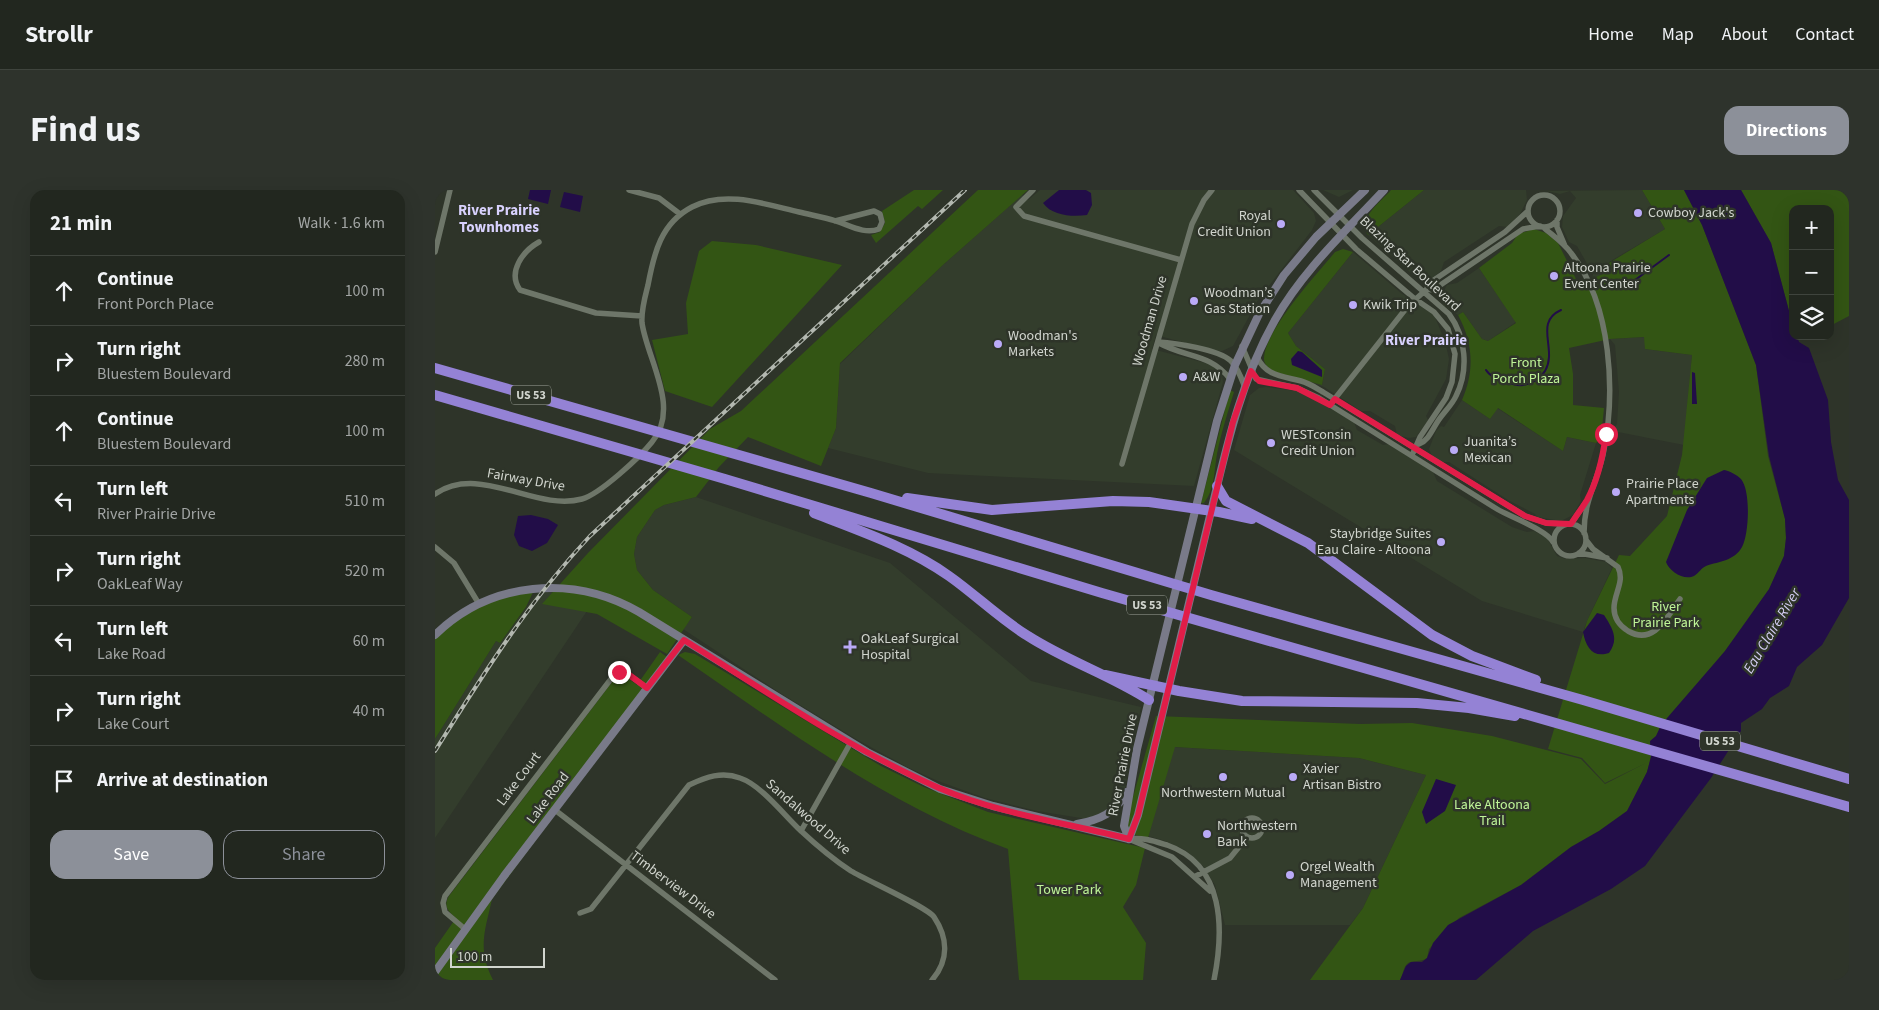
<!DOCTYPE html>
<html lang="en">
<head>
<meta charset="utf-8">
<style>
  :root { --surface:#22271f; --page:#2e332c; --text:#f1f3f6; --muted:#a2a5a4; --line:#3f443d; --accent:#8c9099 }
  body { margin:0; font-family:"Source Sans 3",sans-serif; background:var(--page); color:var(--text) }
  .controls { position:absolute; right:15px; top:15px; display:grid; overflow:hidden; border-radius:10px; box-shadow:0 5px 20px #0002 }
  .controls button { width:45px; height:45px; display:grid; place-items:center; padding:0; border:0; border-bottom:1px solid var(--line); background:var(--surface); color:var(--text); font:25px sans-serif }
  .scale { position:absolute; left:15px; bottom:12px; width:95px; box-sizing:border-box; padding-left:5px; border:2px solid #d1d5ce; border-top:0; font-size:14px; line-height:18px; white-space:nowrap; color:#d1d5ce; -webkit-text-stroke:4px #2e3429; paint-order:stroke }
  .stop { position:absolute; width:15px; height:15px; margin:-11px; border:4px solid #e11d48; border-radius:50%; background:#fff }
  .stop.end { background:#e11d48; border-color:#fff; box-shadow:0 1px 5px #0008 }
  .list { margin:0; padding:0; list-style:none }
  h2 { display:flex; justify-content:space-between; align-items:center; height:65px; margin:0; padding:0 20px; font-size:21px }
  h2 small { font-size:16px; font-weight:400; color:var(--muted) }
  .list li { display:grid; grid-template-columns:32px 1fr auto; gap:15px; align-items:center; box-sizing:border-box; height:70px; padding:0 20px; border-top:1px solid var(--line) }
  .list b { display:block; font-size:19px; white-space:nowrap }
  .list p { margin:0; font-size:16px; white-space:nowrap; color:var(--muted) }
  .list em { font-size:16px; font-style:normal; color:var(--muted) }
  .actions { display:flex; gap:10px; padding:15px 20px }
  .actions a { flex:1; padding:11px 0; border:1px solid var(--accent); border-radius:15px; text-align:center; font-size:18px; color:var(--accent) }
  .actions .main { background:var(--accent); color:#fff }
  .icon { flex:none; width:28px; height:28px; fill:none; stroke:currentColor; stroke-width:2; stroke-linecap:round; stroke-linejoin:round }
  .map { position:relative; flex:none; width:1414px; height:790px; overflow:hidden; border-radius:15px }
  header { display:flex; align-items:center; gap:30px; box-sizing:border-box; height:70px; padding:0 25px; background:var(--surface); border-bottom:1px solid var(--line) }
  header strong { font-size:24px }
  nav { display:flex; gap:28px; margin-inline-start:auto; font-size:18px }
  .intro { display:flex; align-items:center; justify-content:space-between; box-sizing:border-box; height:120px; padding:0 30px }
  h1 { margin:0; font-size:35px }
  .button { padding:12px 22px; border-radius:15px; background:var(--accent); color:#fff; font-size:18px; font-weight:700 }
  main { display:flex; gap:30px; padding:0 30px }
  aside { flex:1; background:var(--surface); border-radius:15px; box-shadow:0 5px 20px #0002 }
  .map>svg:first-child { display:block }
  .built { fill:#333d2c }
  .green { fill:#335514 }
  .water { fill:#220d48 }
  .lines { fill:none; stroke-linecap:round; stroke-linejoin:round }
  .stream { stroke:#220d48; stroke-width:2 }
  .street { stroke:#6e7669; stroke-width:5.5 }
  .secondary { stroke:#797a89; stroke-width:8 }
  .highway { stroke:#9482d5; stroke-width:10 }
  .rail-casing { stroke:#b3b8b0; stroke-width:4 }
  .rail { stroke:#2e3429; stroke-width:2; stroke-dasharray:5.5; stroke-linecap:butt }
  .route { stroke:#e11d48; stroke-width:6 }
  .poi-dot { fill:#baaaf7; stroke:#2e3429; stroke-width:2 }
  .labels { text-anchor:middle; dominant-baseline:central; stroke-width:5; stroke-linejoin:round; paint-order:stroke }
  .shield { fill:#2e3429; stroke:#a0a59c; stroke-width:1 }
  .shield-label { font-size:12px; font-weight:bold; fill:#d1d5ce }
  .poi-label { font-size:14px; fill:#d1d5ce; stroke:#2e3429; text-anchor:start }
  .street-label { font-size:14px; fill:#d1d5ce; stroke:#2e3429 }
  .park-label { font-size:14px; fill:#bff598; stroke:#2e3429 }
  .neighbourhood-label { font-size:15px; font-weight:bold; fill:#d8d1fd; stroke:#2e3429 }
  .water-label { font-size:15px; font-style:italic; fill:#d4cef4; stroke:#2e3429 }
</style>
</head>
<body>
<header>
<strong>Strollr</strong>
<nav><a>Home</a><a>Map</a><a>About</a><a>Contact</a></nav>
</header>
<div class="intro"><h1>Find us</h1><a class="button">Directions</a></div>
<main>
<aside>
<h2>21 min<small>Walk · 1.6 km</small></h2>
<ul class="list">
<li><svg class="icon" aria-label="ahead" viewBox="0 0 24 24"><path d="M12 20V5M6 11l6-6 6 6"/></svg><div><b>Continue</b><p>Front Porch Place</p></div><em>100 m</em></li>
<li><svg class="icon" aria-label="right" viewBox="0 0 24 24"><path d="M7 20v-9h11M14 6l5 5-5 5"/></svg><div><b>Turn right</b><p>Bluestem Boulevard</p></div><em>280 m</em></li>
<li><svg class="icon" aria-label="ahead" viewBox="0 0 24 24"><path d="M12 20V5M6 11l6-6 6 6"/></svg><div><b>Continue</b><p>Bluestem Boulevard</p></div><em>100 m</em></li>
<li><svg class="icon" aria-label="left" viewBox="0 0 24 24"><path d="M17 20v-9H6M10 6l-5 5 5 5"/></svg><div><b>Turn left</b><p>River Prairie Drive</p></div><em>510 m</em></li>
<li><svg class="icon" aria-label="right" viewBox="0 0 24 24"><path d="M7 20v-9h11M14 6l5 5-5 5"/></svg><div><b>Turn right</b><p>OakLeaf Way</p></div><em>520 m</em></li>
<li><svg class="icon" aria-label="left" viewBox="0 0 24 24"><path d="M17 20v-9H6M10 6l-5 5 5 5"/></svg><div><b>Turn left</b><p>Lake Road</p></div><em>60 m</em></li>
<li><svg class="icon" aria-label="right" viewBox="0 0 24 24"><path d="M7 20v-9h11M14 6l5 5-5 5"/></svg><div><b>Turn right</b><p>Lake Court</p></div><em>40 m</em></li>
<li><svg class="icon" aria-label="arrive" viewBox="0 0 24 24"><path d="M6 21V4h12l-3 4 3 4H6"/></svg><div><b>Arrive at destination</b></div></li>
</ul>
<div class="actions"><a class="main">Save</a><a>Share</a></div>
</aside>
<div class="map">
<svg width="1414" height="790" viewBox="0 0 1414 790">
  <rect width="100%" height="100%" fill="#2e3429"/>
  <path class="built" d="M605,0H858L879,23L881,31L877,40L823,110L798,156L787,161H780L721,145L717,159L778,175L787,184L788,192L759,296L493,283L393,258L401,238L405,174L509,74L587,5L593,10Z
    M888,0H918L904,7Z
    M989,0H1091L1092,10L1085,24L1072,37L1064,36L1009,72L1006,81L1000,86L994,90H986L978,85L933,45Z
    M1207,0L1230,39L1174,72L1178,80L1157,89L1158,84L1142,56L1134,52L1127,37L1128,26L1141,8L1135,1L1125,4L1112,1Z
    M918,62L966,103L999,125L1010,151L1014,169L1011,189L991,226L993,230L981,247L974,248L962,245L960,236L935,221H926L889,197L869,189L887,195L890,179L861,156L853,143Z
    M1044,78L1081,132L1053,151L1047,149L1028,122L1023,125L1009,116L1005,108L1012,95L1022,93Z
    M1210,147V159L1257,165L1249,255L1178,241L1182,234L1184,202L1180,155L1175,149Z
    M831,197L861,201L876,207L919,232L922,240L948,255L954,254L998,282L1002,291L1077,337L1092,342L1099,341L1112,348L1122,366L1131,369L1150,368L1171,372L1177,378L1152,431L1148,442L1047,411L799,260L815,205L824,198Z
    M1027,210L1055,229L1062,218L1128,261L1132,247L1161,253L1145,305L1146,311L1138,325L1126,331L1102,327L1100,324L1073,310L1014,272H1005L997,266L994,259L1001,241L1006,236L1009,237Z
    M261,307L455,373L596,491L706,517L689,603L672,621L652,629L602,621L550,608L503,591L474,578L421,549L342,501L248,439L257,427L218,400L202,380L199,364L202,347L220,320L229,315Z
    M115,401L160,409L0,648V549L61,451L65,453L103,402Z
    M739,557L924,568L991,585L928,718L915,735H790L780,695L768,676L750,660L730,651L713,646Z"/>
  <path class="green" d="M479,0H508L487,19L483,16L441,53L436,45L445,42L450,33L447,21Z
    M543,0H593L509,74L405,173L401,238L386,276L313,247L284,277L261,307L229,315L220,320L202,347L199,364L202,380L218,400L257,427L232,464L162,424L107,414L153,363L275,239L306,221Z
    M956,0H989L933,45C922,28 946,12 956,0Z
    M1207,0H1249L1267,35L1321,175L1333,266L1350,329L1351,348L1349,366L1334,400L1290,461L1221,546L1212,582L1192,621L1164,641L1136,657L1086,695L1024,728L994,759L992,768C986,773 977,769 972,774C968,778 968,785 965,790H875L928,718L991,585L924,568L740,557L713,648L688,642L721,526L925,534L977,533L1057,546L1146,569L1170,594L1211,573L1170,593L1147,568L1113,559L1152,431L1184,365L1195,366L1232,326L1247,265L1257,165L1210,159L1209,147L1175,149L1134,158L1138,184V215L1169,218L1166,248L1161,253L1132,247L1128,261L1063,218L1055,229L1027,210C1040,180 1038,153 1023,125L1028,122L1047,149L1053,151L1081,133L1044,78L1077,53L1083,44L1099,39L1111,43L1123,53L1141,89L1147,93L1177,80L1174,73L1230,39Z
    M1306,0H1414V126L1395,136V19H1358V136L1336,53Z
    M277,51L321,55L407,75L277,217L230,201L217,150L253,144L251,113L264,61Z
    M908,59L918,62L853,143L861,156L890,179L887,195L837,181C833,177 829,174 829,169C829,141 882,84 900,62Z
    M795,200L799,202C793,222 786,243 782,264C779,281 780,299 769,313H766Z
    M100,398L91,417L65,453L61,451L0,549V446L44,414Z
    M225,462L235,469L57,709C50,741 42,759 58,790H0V758L21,728C13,721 8,716 14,706L181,487L190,486L202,495Z
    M250,462L260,464L446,576L489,597L553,622L710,658L701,695L688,717L711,753L708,790H584L573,659C452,615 348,537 243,465Z"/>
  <path class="water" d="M95,0H116L113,14L93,9Z
    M624,0H651L656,3L657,15L652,25C638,27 617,26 608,13Z
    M1249,0H1306L1336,53L1358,136V146H1362L1364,152L1374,158L1393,210L1396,252L1403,290L1414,310V408L1387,455L1362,477L1354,496L1335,508L1327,519L1306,533V541L1276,588L1210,676L1176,699L1098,741L1041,790H965L971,776L976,772H987L992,768L998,753L1013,735L1086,695L1136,657L1164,641L1192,621L1212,582L1216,567L1215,551L1221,546L1226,535L1290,461L1334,399L1349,366L1351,348L1350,329L1334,266L1321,175L1267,35Z
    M129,2L148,6L145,22L125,17Z
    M863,161L867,162L887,180V187L857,175L856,169Z
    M1257,182L1260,183L1262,214H1257Z
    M1289,280C1295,281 1302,285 1306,289C1316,301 1314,344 1307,357C1299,371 1285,371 1271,376C1266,378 1264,383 1259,386C1249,391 1234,381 1231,372L1252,320L1272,288Z
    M96,325L113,329L123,335L112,353L97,361L84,356L79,345L83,326Z
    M1162,423L1169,425C1178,439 1184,449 1174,463C1158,468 1151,458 1148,442Z
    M1001,589L1021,595L1010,621L991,634L987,622Z"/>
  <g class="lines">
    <path class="stream" d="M1196,93L1234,65
      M1051,180C1056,188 1066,190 1075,193C1092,200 1113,188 1114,167C1115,149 1104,130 1126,120"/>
    <path class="street" d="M194,0L224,8L245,24
      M598,0L581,17L589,26L746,70
      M864,0L921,59L980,109L999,122L1013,139L1020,164L1017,192L1011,208L985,247L978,263
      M879,0L927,48L1014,124C1031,147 1034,180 1021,206C1017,215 1009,222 1003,231C997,240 994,250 984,254
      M1093 21a16 16 0 1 1 32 0a16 16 0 1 1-32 0Z
      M1122,30V37L1130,56
      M1108,37C1117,45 1129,53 1136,63C1177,115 1181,203 1168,265C1161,295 1149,311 1149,343
      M104,52C88,61 72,82 85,100L161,123L207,126
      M0,62L15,0
      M992,99L998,100L1088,39L1105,36
      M723,152C740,153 783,159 796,171C802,177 806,187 809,195
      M724,153C751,168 775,163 795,189
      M807,156L821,189L862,198L884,208L1062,319C1075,327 1112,340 1118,352
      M822,167C831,186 847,186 866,191C874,193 881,198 888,202L1090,326L1111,333L1130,334
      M898,211L973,116L992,99L993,94L1070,42L1093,21
      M687,274L757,34L769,10L777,0
      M0,304C45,273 100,322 147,309C165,304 205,267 217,252C246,218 212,169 207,133C206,120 210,107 213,95C219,63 226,33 257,17C290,0 330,14 364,22C376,25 389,27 401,31C414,35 430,45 444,39L447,32L445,24L439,21L400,31
      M1119 350a16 16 0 1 1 32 0a16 16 0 1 1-32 0Z
      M1136,334L1151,312
      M1151,350L1158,359L1183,377C1190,392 1179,403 1179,418C1179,428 1185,436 1193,441C1219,456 1232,427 1245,409
      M0,357L19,373L44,414
      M1144,363L1172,368
      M120,620L340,790
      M807 638a10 10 0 1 1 20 0a10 10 0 1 1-20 0Z
      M366,641L416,552
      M694,649C708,647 719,651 732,655C790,675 789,740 779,790
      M696,650L737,667L775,701
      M761,686L795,668L812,647
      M145,723L156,719L254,595C271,587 287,581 305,588C326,595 349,625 365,640C380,654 399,670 416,681C431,690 492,717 499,727C513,748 514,770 497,790
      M30,739L10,722L8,713L10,706L179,485L190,482L212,498"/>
    <path class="secondary" d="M0,445C55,391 138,384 204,422L432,562L505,599L558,616L694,649
      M642,634C665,630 680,623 692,602
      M694,649L703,625C726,528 749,431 773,334C790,264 804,194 840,130C868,80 911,41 949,0
      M694,649L689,636L702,559L782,231L800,175L824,124L849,85L881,47L930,0
      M0,782L69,686L249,450"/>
    <path class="highway" d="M0,178L436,303L776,405L1148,510L1414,589
      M0,205L290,289L667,403L1414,617
      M782,296L791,311L873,353L997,445L1037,466L1101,490
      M472,308L557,320L678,311L714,312L784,322L817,329
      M379,323C425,341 473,357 514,386C541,405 565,429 593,446C632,471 675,485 714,510
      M670,485L744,501L807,511L982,513L1034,518L1080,526"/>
    <defs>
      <path id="rail" d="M0,561C47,486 93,412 155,346L530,0"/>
    </defs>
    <use href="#rail" class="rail-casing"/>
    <use href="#rail" class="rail"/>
  </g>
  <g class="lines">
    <path class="route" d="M184,482L193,484L212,498L249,450C332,502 415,559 504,598C564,624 632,633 694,649L703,625L798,232L816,181L824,191L862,198L895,215L900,209L1090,326L1111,333L1136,334C1141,326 1147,318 1152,310C1163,290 1168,266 1171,244"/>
  </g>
  <g class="poi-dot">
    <circle cx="1203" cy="23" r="5"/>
    <circle cx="846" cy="34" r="5"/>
    <circle cx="1119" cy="86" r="5"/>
    <circle cx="759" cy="111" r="5"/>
    <circle cx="918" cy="115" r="5"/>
    <circle cx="563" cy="154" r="5"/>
    <circle cx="748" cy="187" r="5"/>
    <circle cx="836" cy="253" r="5"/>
    <circle cx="1019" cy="260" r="5"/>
    <circle cx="1181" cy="302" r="5"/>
    <circle cx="1006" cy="352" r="5"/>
    <path d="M412.5 449.5h5v5h5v5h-5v5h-5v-5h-5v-5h5z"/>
    <circle cx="788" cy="587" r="5"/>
    <circle cx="858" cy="587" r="5"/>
    <circle cx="772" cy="644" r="5"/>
    <circle cx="855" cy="685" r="5"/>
  </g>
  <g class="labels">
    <g class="shield">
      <rect x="76" y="195.5" width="40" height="19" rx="4"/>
      <rect x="692" y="405.5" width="40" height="19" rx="4"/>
      <rect x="1265" y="541.5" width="40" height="19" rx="4"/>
    </g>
    <g class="shield-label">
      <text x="96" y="205">US 53</text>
      <text x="712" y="415">US 53</text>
      <text x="1285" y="551">US 53</text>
    </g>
    <g class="poi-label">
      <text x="1213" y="23">Cowboy Jack's</text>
      <text x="836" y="26" text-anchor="end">Royal<tspan x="836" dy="16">Credit Union</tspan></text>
      <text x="1129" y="78">Altoona Prairie<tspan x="1129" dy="16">Event Center</tspan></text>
      <text x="769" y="103">Woodman’s<tspan x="769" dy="16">Gas Station</tspan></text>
      <text x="928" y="115">Kwik Trip</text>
      <text x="573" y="146">Woodman's<tspan x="573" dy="16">Markets</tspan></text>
      <text x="758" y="187">A&amp;W</text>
      <text x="846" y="245">WESTconsin<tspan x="846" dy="16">Credit Union</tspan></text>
      <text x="1029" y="252">Juanita’s<tspan x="1029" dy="16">Mexican</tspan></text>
      <text x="1191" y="294">Prairie Place<tspan x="1191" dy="16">Apartments</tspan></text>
      <text x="996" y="344" text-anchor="end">Staybridge Suites<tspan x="996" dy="16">Eau Claire - Altoona</tspan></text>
      <text x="426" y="449">OakLeaf Surgical<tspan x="426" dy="16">Hospital</tspan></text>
      <text x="868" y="579">Xavier<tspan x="868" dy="16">Artisan Bistro</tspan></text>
      <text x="788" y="603" text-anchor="middle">Northwestern Mutual</text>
      <text x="782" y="636">Northwestern<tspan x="782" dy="16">Bank</tspan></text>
      <text x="865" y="677">Orgel Wealth<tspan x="865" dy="16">Management</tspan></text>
    </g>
    <g class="street-label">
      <text transform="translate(975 74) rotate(43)">Blazing Star Boulevard</text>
      <text transform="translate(715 131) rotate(-74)">Woodman Drive</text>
      <text transform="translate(91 290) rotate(10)">Fairway Drive</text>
      <text transform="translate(688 575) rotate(-79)">River Prairie Drive</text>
      <text transform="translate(84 589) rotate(-53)">Lake Court</text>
      <text transform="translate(113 608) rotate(-53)">Lake Road</text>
      <text transform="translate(373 627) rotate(41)">Sandalwood Drive</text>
      <text transform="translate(238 695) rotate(37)">Timberview Drive</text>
    </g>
    <g class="park-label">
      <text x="1091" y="173">Front<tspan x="1091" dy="16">Porch Plaza</tspan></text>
      <text x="1231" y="417">River<tspan x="1231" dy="16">Prairie Park</tspan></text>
      <text x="1057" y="615">Lake Altoona<tspan x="1057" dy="16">Trail</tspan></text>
      <text x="634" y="700">Tower Park</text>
    </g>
    <g class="neighbourhood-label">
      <text x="64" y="20">River Prairie<tspan x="64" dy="17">Townhomes</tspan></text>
      <text x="991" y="150">River Prairie</text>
    </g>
    <g class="water-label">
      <text transform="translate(1337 441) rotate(-59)">Eau Claire River</text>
    </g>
  </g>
</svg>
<div class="controls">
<button>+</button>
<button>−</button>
<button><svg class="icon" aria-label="layers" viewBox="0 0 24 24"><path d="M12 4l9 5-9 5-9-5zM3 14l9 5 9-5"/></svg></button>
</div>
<div class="scale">100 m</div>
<div class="stop" style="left:1171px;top:244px"></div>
<div class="stop end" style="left:184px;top:482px"></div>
</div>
</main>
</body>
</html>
